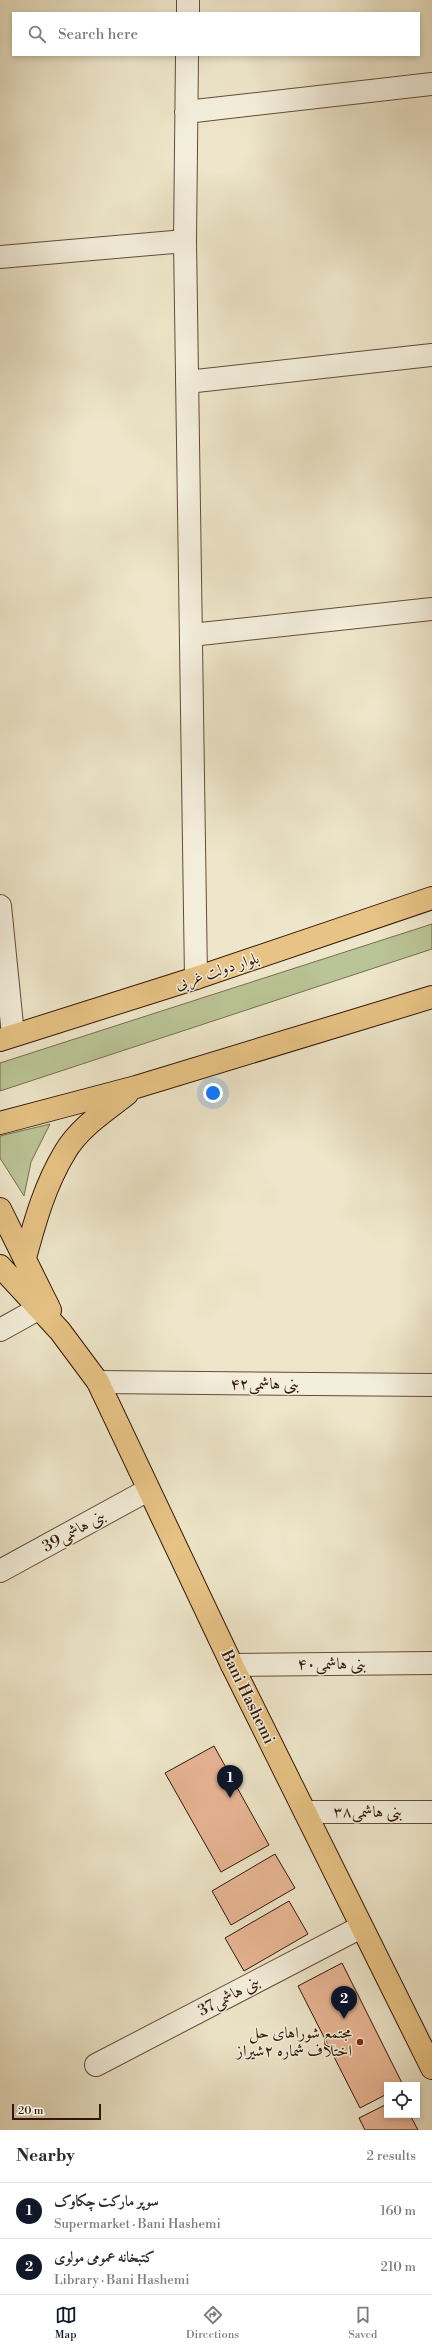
<!DOCTYPE html>
<html lang="en">
<head>
<meta charset="utf-8">
<style>
  :root { --surface:#fff; --page:#f7f7f7; --text:#2b2b33; --muted:#7c7c81; --line:#e1e1e2; --accent:#111827 }
  body { margin:0; font-family:"Libre Bodoni",Amiri,serif; background:var(--page); color:var(--text) }
  .controls { position:absolute; right:12px; bottom:12px; display:grid; overflow:hidden; border-radius:0px; box-shadow:0 2px 6px #0003 }
  .controls button { width:36px; height:36px; display:grid; place-items:center; padding:0; border:0; border-bottom:1px solid var(--line); background:var(--surface); color:var(--text); font:20px sans-serif }
  .scale { position:absolute; left:12px; bottom:10px; width:89px; box-sizing:border-box; padding-left:4px; border:2px solid #331809; border-top:0; font-size:11px; line-height:14px; white-space:nowrap; color:#331809; -webkit-text-stroke:3px #f4efdd; paint-order:stroke }
  .you { position:absolute; left:213px; top:1093px; width:14px; height:14px; margin:-10px; border:3px solid #fff; border-radius:50%; background:#1a73e8; box-shadow:0 0 0 6px #1a73e833 }
  .badge { display:grid; place-items:center; width:26px; height:26px; border-radius:50%; background:var(--accent); color:#fff; font-size:13px; font-weight:700 }
  .pin { position:absolute; translate:-50% -33px; filter:drop-shadow(0 1px 2px #0008) }
  .pin::after { content:''; position:absolute; top:21px; width:14px; height:12px; background:inherit; clip-path:polygon(0 0,100% 0,50% 100%) }
  .list { margin:0; padding:0; list-style:none }
  h2 { display:flex; justify-content:space-between; align-items:center; height:52px; margin:0; padding:0 16px; font-size:17px }
  h2 small { font-size:13px; font-weight:400; color:var(--muted) }
  .list li { display:grid; grid-template-columns:26px 1fr auto; gap:12px; align-items:center; box-sizing:border-box; height:56px; padding:0 16px; border-top:1px solid var(--line) }
  .list b { display:block; font-size:15px; white-space:nowrap }
  .list p { margin:0; font-size:13px; white-space:nowrap; color:var(--muted) }
  .list em { font-size:13px; font-style:normal; color:var(--muted) }
  .icon { flex:none; width:22px; height:22px; fill:none; stroke:currentColor; stroke-width:2; stroke-linecap:round; stroke-linejoin:round }
  .map { position:relative; flex:none; width:432px; height:2130px; overflow:hidden }
  .search { position:absolute; background:var(--surface); box-shadow:0 2px 6px #0003; left:12px; right:12px; top:12px; height:44px; display:flex; align-items:center; gap:10px; box-sizing:border-box; padding:0 14px; border-radius:0px; color:var(--muted); font-size:15px }
  .sheet { height:164px; background:var(--surface) }
  nav { display:flex; justify-content:space-around; align-items:center; box-sizing:border-box; height:56px; border-top:1px solid var(--line); background:var(--surface); font-size:11px; color:var(--muted) }
  nav a { display:grid; justify-items:center; gap:2px }
  nav .on { color:var(--accent) }
  .map>svg:first-child { display:block }
  .green { fill:#bac496; stroke:#766e50 }
  .building { fill:#e8b594; stroke:#331809 }
  .lines { fill:none; stroke-linecap:round; stroke-linejoin:round }
  .minor-casing { stroke:#624c39; stroke-width:24 }
  .major-casing { stroke:#331809; stroke-width:24 }
  .minor { stroke:#f4efdd; stroke-width:22 }
  .major { stroke:#e7c385; stroke-width:22 }
  .poi-dot { fill:#8f2418; stroke:#f4efdd; stroke-width:1.5 }
  .labels { text-anchor:middle; dominant-baseline:central; stroke-width:3; stroke-linejoin:round; paint-order:stroke }
  .street-label { font-size:16px; fill:#331809; stroke:#f4efdd }
  .poi-label { font-size:16px; fill:#331809; stroke:#f4efdd; text-anchor:end }
</style>
</head>
<body>
<div class="map">
<svg width="432" height="2130" viewBox="0 0 432 2130">
  <rect width="100%" height="100%" fill="#eee6ca"/>
  <filter id="stains"><feTurbulence type="fractalNoise" baseFrequency=".005" numOctaves="4"/><feColorMatrix values="0 0 0 0 .2 0 0 0 0 .09 0 0 0 0 .02 0 0 0 .5 -.17"/></filter>
  <radialGradient id="worn" r=".72"><stop offset=".6" stop-color="#630" stop-opacity="0"/><stop offset="1" stop-color="#630" stop-opacity=".3"/></radialGradient>
  <path class="green" d="M432,924V949L0,1091V1063Z
    M50,1124L31,1162L24,1196L0,1158V1136Z"/>
  <path class="building" d="M214,1746L269,1845L221,1872L165,1773Z
    M275,1854L295,1888L231,1925L212,1891Z
    M289,1901L308,1934L244,1971L225,1938Z
    M342,1963L403,2085H387V2094L360,2108L298,1986Z
    M387,2104V2115H410L418,2130H365L359,2118Z"/>
  <g class="lines">
    <defs>
      <path id="minor" d="M188,13V0
        M187,55L185,241L196,978
        M186,112L432,84
        M0,257L185,241
        M187,382L432,355
        M191,635L432,609
        M0,906L13,1035
        M0,1330L47,1304
        M98,1382L432,1385
        M0,1571L148,1490
        M232,1665L432,1663
        M305,1812H432
        M96,2065L361,1927"/>
      <path id="major" d="M0,1040L196,978L432,898
        M0,1123L136,1087L432,997
        M0,1209L50,1310
        M25,1258C35,1221 45,1185 65,1152C79,1128 105,1111 127,1094
        M0,1266L60,1331L98,1382L232,1665L432,2068"/>
    </defs>
    <use href="#minor" class="minor-casing"/>
    <use href="#major" class="major-casing"/>
    <use href="#minor" class="minor"/>
    <use href="#major" class="major"/>
  </g>
  <circle class="poi-dot" cx="360" cy="2042" r="4"/>
  <g class="labels">
    <g class="street-label">
      <text transform="translate(217 971) rotate(-18)">بلوار دولت غربی</text>
      <text x="265" y="1384">بنی هاشمی۴۲</text>
      <text transform="translate(74 1531) rotate(-29)">بنی هاشمی39</text>
      <text x="332" y="1664">بنی هاشمی۴۰</text>
      <text transform="translate(248 1697) rotate(64)">Bani Hashemi</text>
      <text x="368" y="1812">بنی هاشمی۳۸</text>
      <text transform="translate(229 1996) rotate(-28)">بنی هاشمی37</text>
    </g>
    <g class="poi-label">
      <text x="352" y="2033">مجتمع شوراهای حل<tspan x="352" dy="18">اختلاف شماره ۲شیراز</tspan></text>
    </g>
  </g>
  <rect width="100%" height="100%" filter="url(#stains)"/>
  <rect width="100%" height="100%" fill="url(#worn)"/>
</svg>
<div class="controls">
<button><svg class="icon" aria-label="locate" viewBox="0 0 24 24"><circle cx="12" cy="12" r="6"/><path d="M12 2v4M12 18v4M2 12h4M18 12h4"/></svg></button>
</div>
<div class="scale">20 m</div>
<div class="you"></div>
<div class="pin badge" style="left:230px;top:1798px">1</div>
<div class="pin badge" style="left:344px;top:2019px">2</div>
<div class="search"><svg class="icon" aria-label="search" viewBox="0 0 24 24"><circle cx="10" cy="10" r="6"/><path d="M15 15l6 6"/></svg>Search here</div>
</div>
<section class="sheet">
<h2>Nearby<small>2 results</small></h2>
<ul class="list">
<li><span class="badge">1</span><div><b>سوپر مارکت چکاوک</b><p>Supermarket · Bani Hashemi</p></div><em>160 m</em></li>
<li><span class="badge">2</span><div><b>کتبخانه عمومی مولوی</b><p>Library · Bani Hashemi</p></div><em>210 m</em></li>
</ul>
</section>
<nav>
<a class="on"><svg class="icon" aria-label="map" viewBox="0 0 24 24"><path d="M3 6l6-2 6 2 6-2v14l-6 2-6-2-6 2zM9 4v14M15 6v14"/></svg>Map</a>
<a><svg class="icon" aria-label="directions" viewBox="0 0 24 24"><path d="M12 3l9 9-9 9-9-9zM9 14v-3h6M13 9l2 2-2 2"/></svg>Directions</a>
<a><svg class="icon" aria-label="saved" viewBox="0 0 24 24"><path d="M7 4h10v16l-5-4-5 4z"/></svg>Saved</a>
</nav>
</body>
</html>
